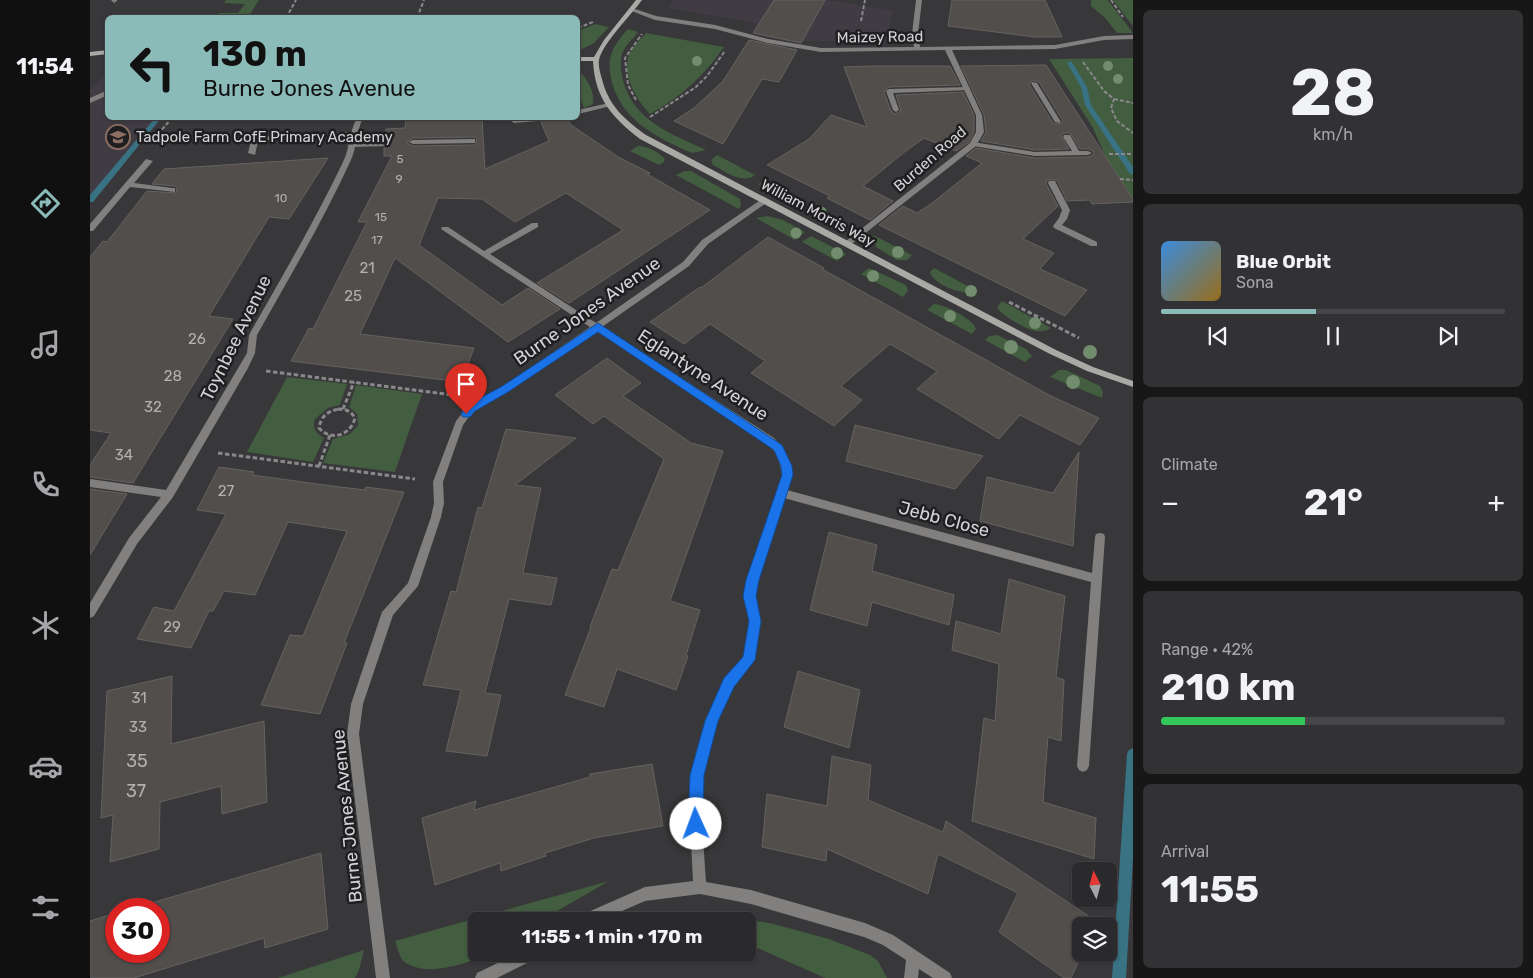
<!DOCTYPE html>
<html lang="en">
<head>
<meta charset="utf-8">
<style>
	body { margin:0; font-family:Rubik,sans-serif; background:#323133; color:#f1f3f6; height:100vh; display:flex; flex-direction:column; font-size:19px; white-space:nowrap }
	* { box-sizing:border-box; margin:0 }
	p { font-size:16px; color:#a5a6a9 }
	.icon { flex:none; width:28px; height:28px; fill:none; stroke:currentColor; stroke-width:2; stroke-linecap:round; stroke-linejoin:round }
	.map { position:relative; flex:1; overflow:hidden }
	.panel { display:flex; flex-direction:column; gap:10px; padding:10px; background:#171718; width:400px }
	.panel>* { flex:none }
	.hud { position:absolute; left:15px; top:15px; width:475px; height:105px; border-radius:8px; box-shadow:0 1px 4px #0004,0 0 0 1px #464547; background:#8bbbb9; color:#111; overflow:hidden }
	.needle { width:32px; rotate:354deg }
	.controls { position:absolute; left:982px; top:862px; display:grid; gap:10px }
	.controls a { display:grid; place-items:center; width:45px; height:45px; border-radius:8px; background:#2a292b; box-shadow:0 1px 4px #0004,0 0 0 1px #464547; font-size:25px }
	.speed { position:absolute; left:15px; top:898px; display:flex; gap:10px; font-size:25px; font-weight:700; text-align:center }
	.speed>* { display:grid; place-content:center; width:65px; height:65px; border-radius:50%; background:#2a292b; box-shadow:0 1px 4px #0004,0 0 0 1px #464547; line-height:1 }
	.speed .limit { border:8px solid #d22; background:#fff; color:#111 }
	.pin { position:absolute; display:grid; place-items:center; width:42px; height:42px; color:#fff; margin:-51px -21px; border-radius:50% 50% 50% 0; rotate:-45deg; box-shadow:0 0 5px #0007 }
	.pin .icon { rotate:45deg }
	.me { position:absolute; width:55px; margin:-28px; rotate:358deg; stroke-linejoin:round; filter:drop-shadow(0 0 4px #0008) }
	.turn { display:flex; align-items:center; gap:18px; height:105px; padding:0 15px; font-size:22px }
	.turn .icon { width:65px; height:65px; stroke-width:2.5 }
	.turn b { display:block; font-size:35px; line-height:42px }
	.big { font-size:38px; font-weight:700; line-height:1.1 }
	.panel .card { flex:1; display:flex; flex-direction:column; justify-content:center; gap:8px; min-width:0; padding:0 18px; border-radius:8px; background:#323133 }
	.panel .dial { align-items:center; gap:0 }
	.dial b { font-size:65px; line-height:1 }
	.song { display:flex; align-items:center; gap:15px }
	.cover { width:60px; height:60px; border-radius:8px; background:linear-gradient(135deg,hsl(210 70% 55%),hsl(40 70% 35%)) }
	.played { height:5px; border-radius:2px; background:linear-gradient(90deg,#8bbbb9 45%,#464547 45%) }
	.keys { display:flex; justify-content:space-around; direction:ltr }
	.heat { display:flex; justify-content:space-between; align-items:center; font-size:28px; direction:ltr }
	.charge { height:8px; border-radius:4px; background:linear-gradient(90deg,#34c759 42%,#464547 0) }
	.trip { position:absolute; left:378px; top:912px; width:288px; height:50px; border-radius:8px; background:#2a292b; box-shadow:0 1px 4px #0004,0 0 0 1px #464547; font-weight:700; line-height:50px; text-align:center }
	main { display:flex; flex:1; min-height:0 }
	.tab-bar { display:flex; flex-direction:column; width:90px; justify-content:space-around; align-items:center; background:#111011; color:#a5a6a9 }
	.tab-bar .icon { width:35px; height:35px }
	.tab-bar .on { color:#8bbbb9 }
	.tab-bar b { font-size:22px; color:#f1f3f6 }
	.map>svg:first-child { display:block }
</style>
</head>
<body>
<main>
<nav class="tab-bar">
<b>11:54</b>
<svg class="icon on" aria-label="directions" viewBox="0 0 24 24"><path d="M12 3l9 9-9 9-9-9zM9 14v-3h6M13 9l2 2-2 2"/></svg>
<svg class="icon" aria-label="music" viewBox="0 0 24 24"><path d="M9 18V5l10-2v13"/><circle cx="6" cy="18" r="3"/><circle cx="16" cy="16" r="3"/></svg>
<svg class="icon" aria-label="phone" viewBox="0 0 24 24"><path d="M5 4h4l2 5-3 2q2 4 5 5l2-3 5 2v4C11 20 4 13 5 4z"/></svg>
<svg class="icon" aria-label="climate" viewBox="0 0 24 24"><path d="M12 3v18M4 7l16 10M4 17L20 7"/></svg>
<svg class="icon" aria-label="car" viewBox="0 0 24 24"><path d="M5 17H2v-5l4-1 3-4h7l3 4 3 1v5h-3M9 17h6M6 11h13"/><circle cx="7" cy="17" r="2"/><circle cx="17" cy="17" r="2"/></svg>
<svg class="icon" aria-label="filters" viewBox="0 0 24 24"><path d="M4 7h16M4 17h16"/><circle cx="9" cy="7" r="2"/><circle cx="15" cy="17" r="2"/></svg>
</nav>
<div class="map">
<svg width="1043" height="978" viewBox="0 0 1043 978">
	<rect width="100%" height="100%" fill="#383739"/>
	<path fill="#413c44" d="M583,0H736L803,10L796,42L710,41L688,29L652,20L578,8Z
		M17,74L18,118H74L0,196V89Z"/>
	<path fill="#425d3f" d="M136,0H169L158,17H126L129,13H148L155,4L134,3Z
		M1001,0H1018L1043,33H1027L1015,18L1001,6Z
		M1023,0H1043V26L1026,4Z
		M505,24L519,27L504,43L488,51V31Z
		M538,29L548,32C543,39 535,45 532,54C530,62 531,72 533,80C543,121 582,134 616,150L602,153C567,138 529,119 521,78C516,57 524,44 538,29Z
		M556,33L634,47C614,76 591,97 560,114C547,101 531,74 539,55C542,47 550,40 556,33Z
		M1043,58V199L1017,160L1003,128L959,59Z
		M488,71C497,77 505,92 503,104L494,108C488,95 487,85 488,71Z
		M548,146C557,146 569,152 575,159L574,162L569,165L540,151Z
		M627,155L665,175C652,185 635,171 623,165L621,160Z
		M595,171H601L650,199L651,205L649,209L586,175Z
		M674,180L707,197C694,205 683,195 671,189L669,184Z
		M677,216L693,220L715,232L705,240L666,218Z
		M783,235L822,255L817,260H807L786,247Z
		M721,236L756,254L747,261L712,242Z
		M779,268L816,285L818,291L813,297L771,274Z
		M844,268L887,291C875,297 844,285 840,272Z
		M912,301L961,328C957,331 951,332 945,331C936,329 910,315 907,307Z
		M844,304C854,304 885,320 886,329L882,334L837,310Z
		M907,335L936,349L942,356L935,362L895,340L899,336Z
		M969,370H976L1010,386L1013,392L1012,398L960,377Z
		M197,377L257,384L250,405L238,408L225,419C222,428 226,433 234,438L223,462L157,452Z
		M266,385L332,394L305,472L233,463L243,439L260,434L268,425L267,414L259,407Z
		M519,881L450,921H386V954H397C372,966 333,978 312,960C309,954 307,947 305,941Z
		M602,914L634,915L684,924L739,939L780,955L788,961L797,978H735L656,943V921H607L601,919Z
		M274,950L269,970L265,978H188Z"/>
	<g fill="none" stroke-linecap="round" stroke-linejoin="round">
		<path fill="#387283" fill-rule="evenodd" d="M978,62H982L997,87L1001,105L1043,167V174H1040L995,105L991,87L977,63Z
			M65,118H71L3,202H0V195Z
			M1043,748V858L1036,978H1022L1037,754L1039,750Z"/>
	</g>
	<path fill="#514e4c" stroke="#656260" fill-rule="evenodd" d="M684,0H735L711,43L663,33Z
		M862,0H955L972,37H945L858,26Z
		M659,40L707,50L689,82L672,79L633,144L584,121L604,108L633,81Z
		M956,65L1043,199V202L1002,204L1000,200L977,201L967,180H957L956,184L968,206L933,239L964,253L950,269L997,290L975,316L789,225L813,206L827,213L841,204L892,163L876,156L886,148L945,158L998,157L1003,155L1004,152L999,149H990L980,133H974L971,136L979,149L945,150L891,141L896,132L894,115L871,66ZM942,80L949,82L973,121L971,124L963,123L939,84Z
		M780,66H860L870,85L799,87L794,92L801,111L805,114L811,111L806,95L873,92L884,115V132L879,142L866,151L834,138L812,154L773,186L803,201L780,220L737,198L740,196L677,165L719,139L741,115L777,127L754,67Z
		M316,118H392L395,169L459,141L451,122L453,118H477L481,125L530,158L560,173L557,174L620,210L479,303L447,283L533,230L476,193L425,222L392,199L348,198L329,245L412,305L438,288L470,309L418,342L305,258L270,334L384,348L371,382L201,361L219,328L223,329L277,222H268L302,156H294V148H298L301,145L295,140L296,129L315,128ZM385,137L387,139L385,145L323,146L317,143L323,138Z
		M238,158L199,219L179,217L119,316L143,319L43,483L0,477V465L21,433L0,430V257L13,241L17,242L57,191L86,193L87,188L85,186L62,184L74,169Z
		M678,237L734,268L732,269L959,395L1009,418L990,445L930,415L909,439L827,389L847,371L800,344L751,386L772,400L744,426L661,373L675,361L620,324L594,344L560,322L610,287L611,288Z
		M517,358L551,383L533,396L601,443L633,451L580,601L610,610L596,655L598,656L586,690L527,669L514,707L475,695L501,627H500L522,569L528,570L574,459L514,416L503,424L465,395Z
		M765,425L893,456L865,489L756,461Z
		M416,429L486,438L425,485L451,488L433,573L467,578L461,605L419,599L395,693L411,695L397,756L356,751L371,690L333,685L361,591L366,592L388,507L392,508Z
		M989,452L983,546L890,521L897,477L963,493Z
		M129,467L164,472L162,475L242,486L275,490L276,487L314,492L254,643H257L230,714L171,705L200,635L213,636L257,531L198,522L165,595L134,591L123,611H119L101,648L47,639L64,607L84,611L136,514L107,510Z
		M0,489L37,494L0,555Z
		M739,532L787,545L782,571L864,595L859,625L782,602L777,626L720,610Z
		M919,579L975,596L966,677L974,680L971,741L958,737L953,802L1006,818L1004,859L882,821L894,718L905,721L909,664L862,650L866,621L911,634Z
		M708,671L770,690L759,748L694,727Z
		M82,676L81,744L174,721L177,802L132,814L131,786L70,802L69,849L20,862L23,815L11,818L17,691Z
		M742,756L781,765L778,800L853,832L856,821L1006,921L1004,926H991L992,954L981,978H974L909,932L928,893L848,854L838,894L737,849L736,861L672,847L677,794L737,806Z
		M562,764L573,826L504,838L455,853L456,856L411,871L410,863L345,885L332,818L386,801L384,810L500,777V774Z
		M231,853L238,929L175,948L174,938L44,978H0V921L26,913V951H69V909H41Z"/>
	<g fill="none" stroke-linecap="round" stroke-linejoin="round">
		<path stroke="#89888a" stroke-width="2" stroke-dasharray="4 2" stroke-linecap="butt" d="M1021,0L1033,17
			M196,18L206,0
			M327,18L334,0
			M771,21L775,0
			M488,28L503,22
			M993,62L1014,91L1024,99L1021,108L1027,121L1043,133
			M1024,99L1043,103
			M546,100L538,85L535,58L552,34
			M560,117L606,87L617,76L635,51
			M60,143L82,118
			M1019,154H1043
			M1030,179L1043,180"/>
		<path stroke="#89888a" stroke-width="3" stroke-dasharray="4.5 2.5" stroke-linecap="butt" d="M919,302L989,338
			M176,371L363,395
			M248,409C256,409 261,411 265,418C261,435 241,442 229,428C231,416 237,412 248,409Z
			M253,409L264,382
			M128,453L325,479
			M229,466L240,435"/>
		<path fill="#81807f" fill-rule="evenodd" d="M21,0H27V1L24,3Z
			M942,82L947,83L971,122L970,123L965,122L941,83Z
			M878,87L880,88V90L803,93L809,110L806,112L803,110L796,91L799,89Z
			M18,90V95L0,103V98Z
			M519,103L521,104V106L488,114V110Z
			M442,118H451L452,119L449,121L424,123L421,121L424,119Z
			M263,132H266V136L243,137L239,135L243,133Z
			M219,134H222V138L168,141L165,155L158,153L162,137Z
			M974,135H980L989,151H998L1002,153L998,155L945,156L883,146L879,144L883,142L945,152L982,151L973,137Z
			M382,139H385V143L323,144L319,142L323,140Z
			M295,142L299,144L298,146L261,147L257,145L261,143Z
			M959,181H965L980,210L977,219L972,225L1007,242V246H1001L964,228L963,226L969,218L972,210L958,183Z"/>
		<path fill="#81807f" fill-rule="evenodd" d="M826,0H832L828,34L830,47L965,45L1014,36L1043,35V39L1014,40L965,49L862,50L892,115L894,132L886,146L759,246L755,243L756,241L880,143L886,132V115L855,50L731,52L678,43L625,29L565,20L539,10L542,8L566,16L625,25L678,39L731,48L824,47L822,34Z
			M267,118H273C266,132 267,148 260,162C233,221 199,278 167,335L165,353L158,368L83,497L47,544L4,616L0,618V603L39,538L71,497L0,487V479L76,490L157,353L159,335C191,278 225,221 253,162C260,148 259,132 267,118Z
			M56,159L63,161L44,183L82,188H85V192L40,187L3,231H0V224Z
			M672,199H675L679,201L618,244L599,266L512,327L684,438C693,447 703,461 702,475C701,480 698,485 697,490L1002,573L1005,537L1006,534L1010,533L1014,534L1015,537L999,766L997,770L993,772L989,770L987,766L1001,582L694,498L667,580L664,596L671,621L664,660L643,687L634,704L618,752L613,775L612,824L616,882L661,890L775,923L803,935L860,973L862,978H843L829,969L828,978H814L816,960L793,945L774,937L661,904L610,894L555,901L509,921H487L489,916L555,887L603,881L600,824L601,775L606,752L625,699L635,679L653,658L659,621L654,596L657,580L692,475L688,456L678,444L506,331L417,392L384,410L373,425L353,482L354,503L351,517L328,586L303,615L273,704L269,734L300,978H286L257,734L261,704L292,612L318,583L341,517L344,503L343,482L366,421L378,406L411,388L500,327L351,229L352,227H358L394,251L442,223H448V227L400,254L506,323L593,262L612,240Z
			M426,954H447L445,959L407,978H385L387,973Z"/>
		<path fill="#aaa9a6" fill-rule="evenodd" d="M546,0H552C542,14 512,44 509,60C508,65 510,73 512,79C518,105 535,120 556,135L966,350L1003,367L1043,381V387L997,371L960,354L550,139C522,117 505,99 503,61H488V57H504L514,40Z
			M18,50V54L0,56V52Z"/>
	</g>
	<g fill="#718d6e">
		<circle cx="607" cy="61" r="5"/>
		<circle cx="1018" cy="66" r="5"/>
		<circle cx="1028" cy="79" r="5"/>
		<circle cx="731" cy="212" r="5.5"/>
		<circle cx="706" cy="233" r="5.5"/>
		<circle cx="808" cy="252" r="6"/>
		<circle cx="747" cy="253" r="6"/>
		<circle cx="783" cy="276" r="6"/>
		<circle cx="881" cy="291" r="6"/>
		<circle cx="860" cy="316" r="6"/>
		<circle cx="945" cy="323" r="6"/>
		<circle cx="921" cy="347" r="7"/>
		<circle cx="1000" cy="352" r="7"/>
		<circle cx="983" cy="382" r="7"/>
	</g>
	<path fill="#1a73e8" stroke="#114b97" d="M508,323L692,445L702,466L703,475L669,580L666,596L671,621L665,660L644,687L628,721L614,775L613,824L611,829L606,831L600,829L598,824L600,775L615,721L634,678L653,657L659,621L653,596L656,580L692,475L691,466L684,450L508,332L418,392L385,411L380,417H373L371,414L377,405L411,387Z"/>
	<defs>
		<symbol id="school-ring" viewBox="-11 -11 22 22"><circle r="9.5" fill="#1f1e20" stroke="#8d6e63" stroke-width="1.5"/><path d="M0-5L7-2L0 1L-7-2ZM-4 1L0 2.5L4 1V4Q0 6-4 4Z" fill="#8d6e63"/></symbol>
	</defs>
	<g fill-rule="evenodd">
		<use href="#school-ring" x="14" y="123" width="28" height="28"/>
	</g>
	<g text-anchor="middle" dominant-baseline="central" stroke-width="5" stroke-linejoin="round" paint-order="stroke">
		<g font-size="12" fill="#b2b1b2">
			<text x="310" y="159">5</text>
			<text x="309" y="179">9</text>
			<text x="191" y="198">10</text>
			<text x="291" y="217">15</text>
			<text x="287" y="240">17</text>
		</g>
		<g font-size="15" fill="#d3d2d4" stroke="#1f1e20">
			<text transform="translate(790 37) rotate(-1)">Maizey Road</text>
			<text transform="translate(840 159) rotate(-41)">Burden Road</text>
			<text transform="translate(728 213) rotate(28)">William Morris Way</text>
		</g>
		<g font-size="15" fill="#d3d2d4" stroke="#1f1e20" text-anchor="start">
			<text x="46" y="137">Tadpole Farm CofE Primary Academy</text>
		</g>
		<g font-size="15" fill="#b2b1b2">
			<text x="277" y="268">21</text>
			<text x="263" y="296">25</text>
			<text x="107" y="339">26</text>
			<text x="83" y="376">28</text>
			<text x="63" y="407">32</text>
			<text x="34" y="455">34</text>
			<text x="136" y="491">27</text>
			<text x="82" y="627">29</text>
			<text x="49" y="698">31</text>
			<text x="48" y="727">33</text>
		</g>
		<g font-size="18" fill="#d3d2d4" stroke="#1f1e20">
			<text transform="translate(497 311) rotate(-35)">Burne Jones Avenue</text>
			<text transform="translate(146 338) rotate(-64)">Toynbee Avenue</text>
			<text transform="translate(613 375) rotate(33)">Eglantyne Avenue</text>
			<text transform="translate(854 519) rotate(15)">Jebb Close</text>
			<text transform="translate(257 816) rotate(-96)">Burne Jones Avenue</text>
		</g>
		<g font-size="18" fill="#b2b1b2">
			<text x="47" y="761">35</text>
			<text x="46" y="791">37</text>
		</g>
	</g>
</svg>
<div class="controls">
<a><svg class="needle" viewBox="-14 -14 28 28"><path d="M0-13l5 13h-10z" fill="#e53935"/><path d="M0 13l5-13h-10z" fill="#a5a6a9"/></svg></a>
<a><svg class="icon" aria-label="layers" viewBox="0 0 24 24"><path d="M12 4l9 5-9 5-9-5zM3 14l9 5 9-5"/></svg></a>
</div>
<div class="speed"><div class="limit">30</div></div>
<div class="pin" style="left:376px;top:414px;background:#d93025"><svg class="icon" aria-label="arrive" viewBox="0 0 24 24"><path d="M6 21V4h12l-3 4 3 4H6"/></svg></div>
<svg class="me" style="left:606px;top:824px" viewBox="-20 -20 40 40"><circle r="19" fill="#fff"/><path d="M0-13L10 11 0 6-10 11z" fill="#1a73e8"/></svg>
<div class="trip">11:55 · 1 min · 170 m</div>
<div class="hud">
<div class="turn"><svg class="icon" aria-label="left" viewBox="0 0 24 24"><path d="M17 20v-9H6M10 6l-5 5 5 5"/></svg><div><b>130 m</b>Burne Jones Avenue</div></div>
</div>
</div>
<section class="panel">
<div class="card dial"><b>28</b><p>km/h</p></div>
<div class="card">
<div class="song"><i class="cover"></i><div><b>Blue Orbit</b><p>Sona</p></div></div>
<div class="played"></div>
<div class="keys"><svg class="icon" aria-label="previous" viewBox="0 0 24 24"><path d="M18 5L8 12l10 7zM5 5v14"/></svg><svg class="icon" aria-label="pause" viewBox="0 0 24 24"><path d="M8 5v14M16 5v14"/></svg><svg class="icon" aria-label="next" viewBox="0 0 24 24"><path d="M6 5l10 7-10 7zM19 5v14"/></svg></div>
</div>
<div class="card"><p>Climate</p>
<div class="heat"><a>−</a><b class="big">21°</b><a>+</a></div>
</div>
<div class="card"><p>Range · 42%</p><b class="big">210 km</b><div class="charge"></div></div>
<div class="card"><p>Arrival</p><b class="big">11:55</b></div>
</section>
</main>
</body>
</html>
